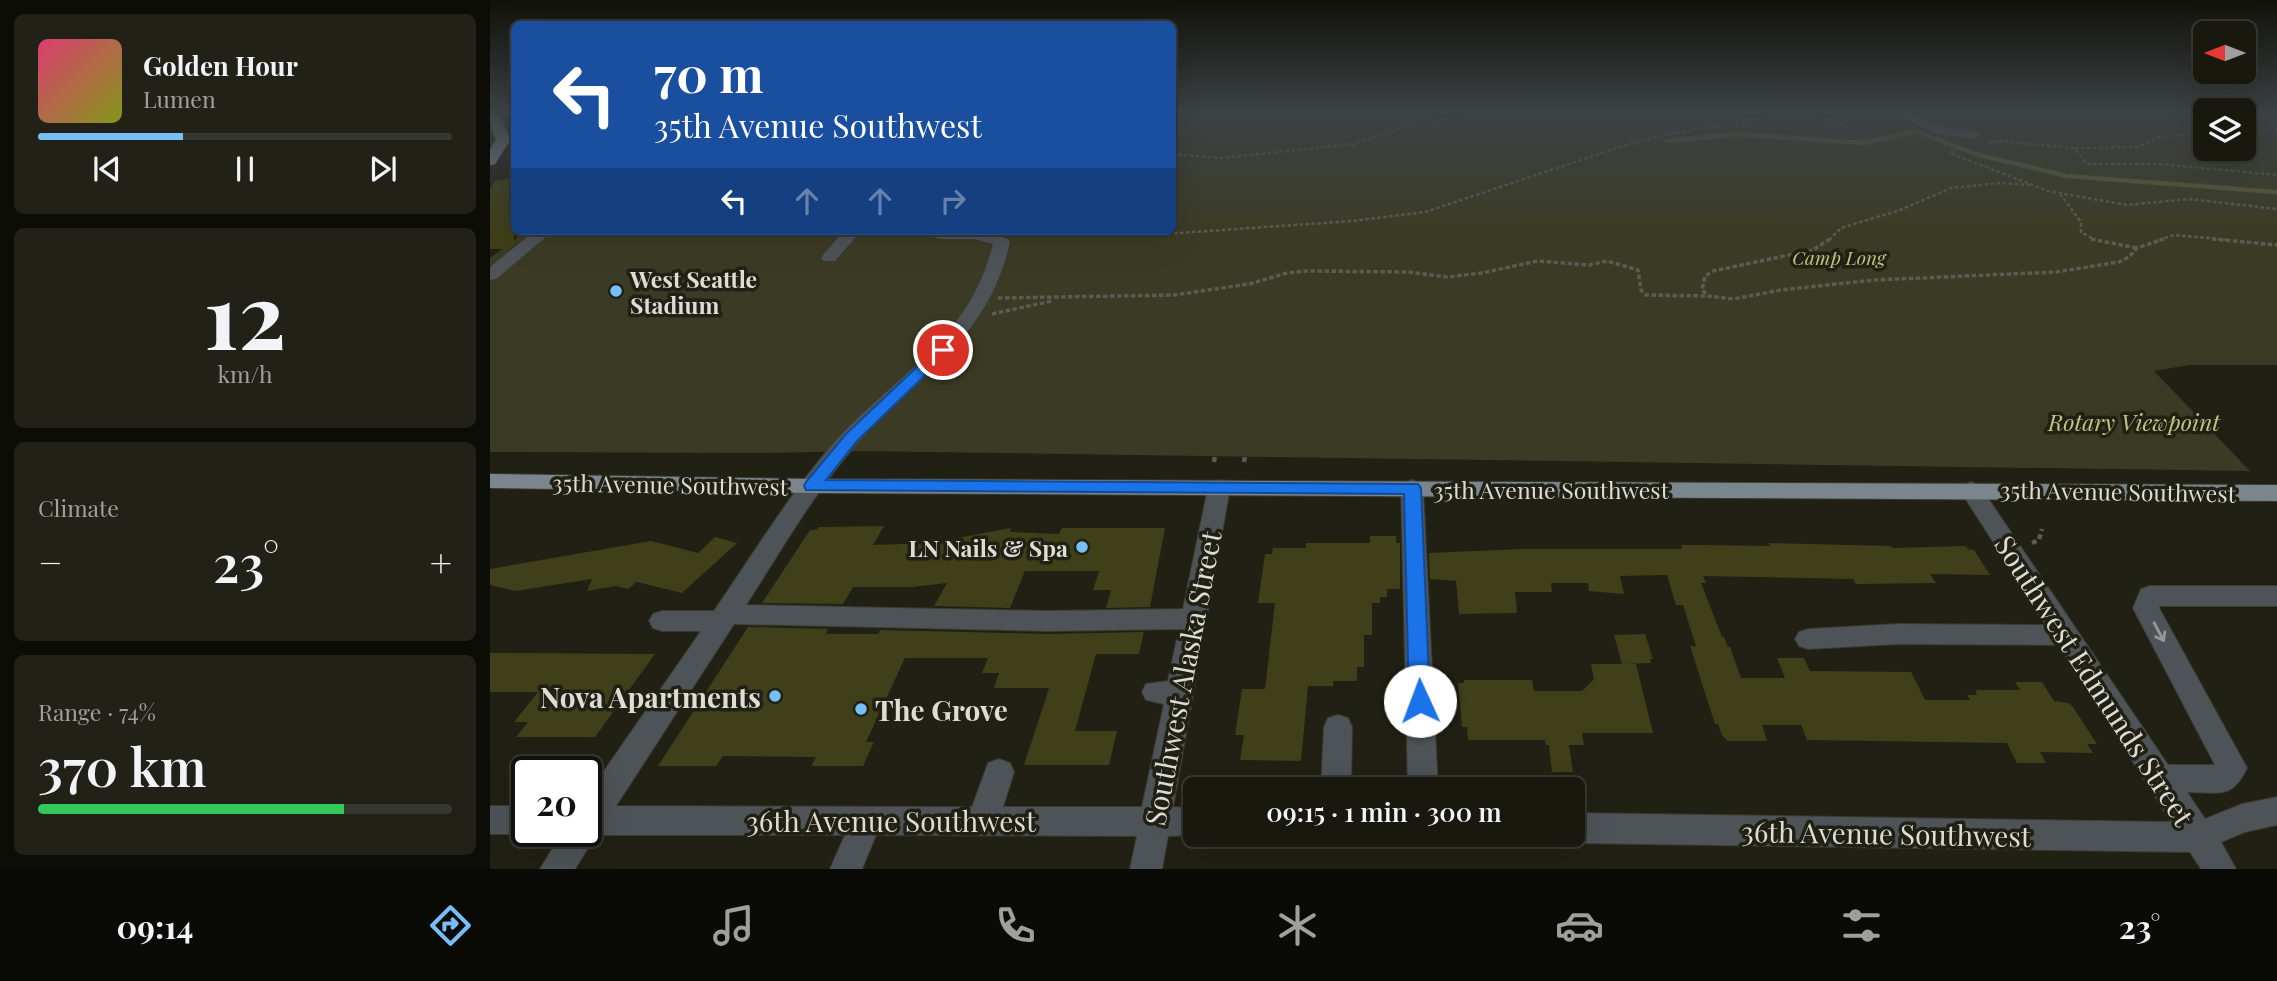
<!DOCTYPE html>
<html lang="en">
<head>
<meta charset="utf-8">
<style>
	body { margin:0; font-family:"Playfair Display",serif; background:#212118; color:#f1f3f6; height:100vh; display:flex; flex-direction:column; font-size:26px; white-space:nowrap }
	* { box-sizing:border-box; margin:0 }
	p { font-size:23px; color:#9fa09e }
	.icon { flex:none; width:38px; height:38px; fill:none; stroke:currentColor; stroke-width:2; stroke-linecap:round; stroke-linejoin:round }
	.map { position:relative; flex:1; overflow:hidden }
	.drawer { display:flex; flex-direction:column; gap:14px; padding:14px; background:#0d0d08; width:490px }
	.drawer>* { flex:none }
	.guide { position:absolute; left:21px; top:21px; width:665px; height:214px; border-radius:10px; box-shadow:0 7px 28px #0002,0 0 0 2px #36372f; background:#1a4fa0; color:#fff; overflow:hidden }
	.needle { width:46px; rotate:270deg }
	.fabs { position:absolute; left:1703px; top:21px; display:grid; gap:14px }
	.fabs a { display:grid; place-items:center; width:63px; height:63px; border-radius:10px; background:#18180f; box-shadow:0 7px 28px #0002,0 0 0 2px #36372f; font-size:35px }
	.speed { position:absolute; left:21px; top:756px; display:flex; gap:14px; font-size:35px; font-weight:700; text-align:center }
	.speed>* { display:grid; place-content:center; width:91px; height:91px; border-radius:50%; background:#18180f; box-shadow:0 7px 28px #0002,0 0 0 2px #36372f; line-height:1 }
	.speed .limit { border:4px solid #111; border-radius:10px; background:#fff; color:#111 }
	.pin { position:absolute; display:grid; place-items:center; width:60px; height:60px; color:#fff; margin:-30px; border:4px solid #fff; border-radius:50%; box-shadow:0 2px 7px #0007 }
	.me { position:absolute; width:77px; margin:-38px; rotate:358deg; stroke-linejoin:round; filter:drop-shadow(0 0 5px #0008) }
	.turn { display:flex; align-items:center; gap:24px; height:147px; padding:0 28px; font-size:32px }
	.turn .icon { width:91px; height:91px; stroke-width:2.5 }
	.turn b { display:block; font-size:49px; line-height:60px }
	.lanes { display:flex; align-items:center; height:66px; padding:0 28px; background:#0003; justify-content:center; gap:35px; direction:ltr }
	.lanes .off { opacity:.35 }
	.big { font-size:52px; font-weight:600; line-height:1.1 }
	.drawer .tile { flex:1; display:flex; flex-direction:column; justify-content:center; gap:10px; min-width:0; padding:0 24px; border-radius:10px; background:#212118 }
	.drawer .dial { align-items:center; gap:0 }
	.dial b { font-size:91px; line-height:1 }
	.song { display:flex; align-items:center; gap:21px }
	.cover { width:84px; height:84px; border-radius:10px; background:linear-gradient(135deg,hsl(340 70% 55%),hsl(70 70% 35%)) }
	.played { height:7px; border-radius:4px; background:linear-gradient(90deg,#77bff7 35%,#36372f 35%) }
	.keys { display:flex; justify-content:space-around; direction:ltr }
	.heat { display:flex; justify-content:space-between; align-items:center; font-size:38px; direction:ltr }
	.charge { height:10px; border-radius:5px; background:linear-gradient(90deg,#34c759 74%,#36372f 0) }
	.trip { position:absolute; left:693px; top:777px; width:402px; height:70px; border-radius:10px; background:#18180f; box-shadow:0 7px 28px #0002,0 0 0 2px #36372f; font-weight:600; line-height:70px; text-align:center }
	.dock { display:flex; height:112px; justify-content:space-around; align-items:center; background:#0a0a06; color:#9fa09e }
	.dock .icon { width:49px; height:49px }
	.dock .active { color:#77bff7 }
	.dock b { font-size:32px; color:#f1f3f6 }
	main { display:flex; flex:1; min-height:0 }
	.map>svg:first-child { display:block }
</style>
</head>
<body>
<main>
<section class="drawer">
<div class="tile">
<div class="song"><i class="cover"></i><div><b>Golden Hour</b><p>Lumen</p></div></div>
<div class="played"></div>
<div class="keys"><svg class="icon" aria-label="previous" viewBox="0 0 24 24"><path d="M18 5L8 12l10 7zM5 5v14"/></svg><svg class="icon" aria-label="pause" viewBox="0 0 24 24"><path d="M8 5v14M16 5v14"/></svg><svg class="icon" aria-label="next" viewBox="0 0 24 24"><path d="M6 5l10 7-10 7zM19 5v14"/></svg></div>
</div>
<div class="tile dial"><b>12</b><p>km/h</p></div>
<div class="tile"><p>Climate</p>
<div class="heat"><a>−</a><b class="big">23°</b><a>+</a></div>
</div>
<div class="tile"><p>Range · 74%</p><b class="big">370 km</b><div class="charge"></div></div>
</section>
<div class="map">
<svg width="1787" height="869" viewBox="0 0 1787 869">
	<rect width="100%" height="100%" fill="#202014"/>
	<path fill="#3b3b25" d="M683,111H1715V149H1754V111H1787V365H1699L1664,371L1760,471L370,451L273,453L0,452V258L36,231H682Z"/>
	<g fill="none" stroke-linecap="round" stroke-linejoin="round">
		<path stroke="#5b5b35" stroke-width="4.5" d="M1177,141L1246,134L1374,143L1426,131L1485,154L1577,176L1787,192"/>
	</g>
	<path fill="#3f3f19" d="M24,178V244L18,249H0V189L5,181Z
		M394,526L383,545L441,543L521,528L520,532L569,534L572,528H675L660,607L616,608L621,590H603L609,571H535L520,608L444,606L457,583L422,587H363L353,604L272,603L320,530H326L329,527Z
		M880,536H906V543H910V589H897V597H890V603H882V635H874V667H867V681H843V686H818L811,761L750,760L754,735H745L752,689H775L785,603H768L775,554H782L783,548H816V543H880Z
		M225,537L247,543L192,593L147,582L138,589L126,586L97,591L102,579L25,591L0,585V569L161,541L208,553Z
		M1279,543L1401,546L1402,548L1476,546L1478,549L1484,550L1500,575L1440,574L1446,583L1366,584L1363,579L1213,576L1216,583H1211L1232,637H1234L1238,647H1240L1251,678H1295L1287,658H1314L1320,671L1421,672L1435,700H1480L1477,695H1487L1485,690H1530L1525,682H1552L1564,701L1579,703L1583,707L1607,744H1597L1603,753L1550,752L1556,763H1527L1517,743L1317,740L1311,725H1272L1277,741H1238L1232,735L1228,724H1225L1200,646H1206L1193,605H1186L1177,575L1130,576L1134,594L1099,591L1098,583H1061L1062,592H1025L1027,613L969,614L966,581L940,579L939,553L1030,549H1192L1191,545H1211L1280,546Z
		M258,627L338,629L336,634H388L390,630L558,634L654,632L649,654H606L585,731H627L619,765H534L559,688H504L509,673H492L498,658H415L376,742H384L373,766H321L326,757L233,756L226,766H168Z
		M1155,634L1163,659H1160L1161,663L1134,664H1146L1163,733H1092L1094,745H1079L1083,772H1062L1059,745H1056L1055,740H978L977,727H972L968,683H974V680H1042L1044,691H1092L1104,679L1101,664H1132L1124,635Z
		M0,653L165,654L105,737H26L38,722H24L48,692H0Z"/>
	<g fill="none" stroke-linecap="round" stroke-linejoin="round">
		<defs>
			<path id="minor" d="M1400,111H1417L1453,127L1484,131L1491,135L1484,139L1445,133Z
				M45,231H63L6,279L0,280V267Z
				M354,231H371L345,261H333L331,258L333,255Z
				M444,231H493L518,239L520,242C497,345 420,380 358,454C319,501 289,554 256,605L558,611L693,609L718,488L721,483L729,480L737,483L740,488L683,807L705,808V835H710L678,836L672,869H640L647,836L386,835L372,869H340L355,835H106L85,869H50L73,831H96V797L211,631H172L163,628L159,621L163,614L172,611H224C262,556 298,496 342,445C403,376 479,342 503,244L485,239H450L444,237L442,234ZM244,624L558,631L689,629L678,681L656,684L652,692L656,700L674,704L652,807H513L524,772L520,763L509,759L498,763L482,807L126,806Z
				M922,480L930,483L933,488L948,789H918L911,488L914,483Z
				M1481,482L1489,485L1678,765H1725L1643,608L1651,589L1660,586H1787V606H1670L1669,608L1757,768C1742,800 1728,792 1697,792L1715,819L1752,804L1787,797V825L1755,832L1731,842L1746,869H1711L1700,852L1083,843L1072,838L1070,835H1083V813L1681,822L1569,645L1408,644L1318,649L1309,646L1305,639L1309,632L1318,629L1408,624L1556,625L1470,490L1473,485Z
				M848,715L858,718L862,727L861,789H831L834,727L838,718Z
				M0,806H37V831H45L37,834H0Z"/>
			<path id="major" d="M0,111L11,117L20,140L5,164L0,165V150L6,140L0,121Z
				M0,474L322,479L1787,485V501L322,493L0,488Z"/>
		</defs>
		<use href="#minor" stroke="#3a3a2f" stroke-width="2"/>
		<use href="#major" stroke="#3a3a2f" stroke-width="2"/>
		<path stroke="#5b5c51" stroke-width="2.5" stroke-dasharray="3.5 2.5" stroke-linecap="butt" d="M1311,111L1357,127
			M682,119L716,111
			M1754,131L1787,130
			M1509,141L1584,148L1597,164H1669L1787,175
			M1498,143L1511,141
			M1469,148L1460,153L1558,191L1637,205L1699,199L1787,209
			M1585,148L1648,147L1669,137L1715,133
			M682,154L731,158L864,144L915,127L996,111
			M1570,194L1591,222V232L1605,240
			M564,231L659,235L862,221L935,212L1136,145L1174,135L1310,111
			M526,232L540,231
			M1339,240L1351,228L1410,210L1461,188L1510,183L1539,185
			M1669,240L1684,235L1740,240"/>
		<path stroke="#5b5c51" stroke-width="3.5" stroke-dasharray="4.5 2.5" stroke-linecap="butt" d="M1340,239L1323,250L1223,271L1215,276L1212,290L1218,296L1243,299L1291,290L1385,280L1566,272L1629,262L1639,257L1647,248L1674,239
			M1601,239L1647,248
			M1722,239L1787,245
			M508,298L684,295L759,284L797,273L817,271L918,272L957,277L992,273L1047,261L1099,265L1117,261L1148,270L1151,290L1156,295L1218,296
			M502,314L562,301"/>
		<path stroke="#5b5c51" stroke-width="4.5" stroke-dasharray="5 3.5" stroke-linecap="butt" d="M724,462L725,456
			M754,462L755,456
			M1542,543L1549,540L1552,529"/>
		<use href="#minor" fill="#4d5357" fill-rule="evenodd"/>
		<use href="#major" fill="#7b858e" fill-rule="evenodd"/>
	</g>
	<defs><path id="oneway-shaft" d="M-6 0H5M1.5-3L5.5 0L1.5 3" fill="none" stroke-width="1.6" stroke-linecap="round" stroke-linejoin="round" transform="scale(1.75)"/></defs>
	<use stroke="#949896" href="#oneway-shaft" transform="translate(1669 632) rotate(62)"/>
	<linearGradient id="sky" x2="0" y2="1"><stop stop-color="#12120b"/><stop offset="0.48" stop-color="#3c4245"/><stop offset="1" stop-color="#3c4245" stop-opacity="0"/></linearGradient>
	<rect width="1787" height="233" fill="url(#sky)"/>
	<path fill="#1a73e8" stroke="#114b97" stroke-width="2" d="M453,346L460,350L458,353L367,441L336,480L928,484L931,488L940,701L937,708L930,710L922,708L919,701L914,494L316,490L314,486L316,482L356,434L448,347Z"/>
	<g fill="#77bff7" stroke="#202014" stroke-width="2.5">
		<circle cx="126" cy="291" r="7"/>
		<circle cx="592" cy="547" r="7"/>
		<circle cx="285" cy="696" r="7"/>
		<circle cx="371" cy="709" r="7"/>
	</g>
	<g text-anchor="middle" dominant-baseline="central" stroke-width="7" stroke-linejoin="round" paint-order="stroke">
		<g font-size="19" font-style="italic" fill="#c4c482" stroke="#202014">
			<text x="1349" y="257">Camp Long</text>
		</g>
		<g font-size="23" font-weight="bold" fill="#dcddd4" stroke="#202014" text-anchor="start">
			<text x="140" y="278">West Seattle<tspan x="140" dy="26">Stadium</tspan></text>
			<text x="578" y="547" text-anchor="end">LN Nails &amp; Spa</text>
		</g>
		<g font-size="23" font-style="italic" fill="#c4c482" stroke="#202014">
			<text x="1644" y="421">Rotary Viewpoint</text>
		</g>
		<g font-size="23" fill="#dcddd4" stroke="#202014">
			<text transform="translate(180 484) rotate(1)">35th Avenue Southwest</text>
			<text x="1061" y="489">35th Avenue Southwest</text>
			<text transform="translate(1628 491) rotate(1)">35th Avenue Southwest</text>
		</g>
		<g font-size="28" fill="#dcddd4" stroke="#202014">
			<text transform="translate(692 678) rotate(-79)">Southwest Alaska Street</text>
			<text transform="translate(1605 680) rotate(57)">Southwest Edmunds Street</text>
			<text x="401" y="820">36th Avenue Southwest</text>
			<text transform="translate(1396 833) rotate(1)">36th Avenue Southwest</text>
		</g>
		<g font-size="28" font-weight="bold" fill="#dcddd4" stroke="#202014" text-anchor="end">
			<text x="271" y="696">Nova Apartments</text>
			<text x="385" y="709" text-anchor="start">The Grove</text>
		</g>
	</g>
</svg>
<div class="fabs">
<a><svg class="needle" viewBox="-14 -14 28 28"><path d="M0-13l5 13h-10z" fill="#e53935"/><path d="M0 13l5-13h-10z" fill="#9fa09e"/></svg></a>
<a><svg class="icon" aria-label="layers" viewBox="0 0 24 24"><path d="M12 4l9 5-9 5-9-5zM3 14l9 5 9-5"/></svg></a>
</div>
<div class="speed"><div class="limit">20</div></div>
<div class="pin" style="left:453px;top:350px;background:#d93025"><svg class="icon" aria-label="arrive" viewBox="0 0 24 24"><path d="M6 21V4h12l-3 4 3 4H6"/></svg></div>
<svg class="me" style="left:930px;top:701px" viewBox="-20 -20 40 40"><circle r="19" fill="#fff"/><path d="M0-13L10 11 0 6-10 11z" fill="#1a73e8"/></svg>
<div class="trip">09:15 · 1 min · 300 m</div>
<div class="guide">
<div class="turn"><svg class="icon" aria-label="left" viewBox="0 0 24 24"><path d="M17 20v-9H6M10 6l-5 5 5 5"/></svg><div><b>70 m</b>35th Avenue Southwest</div></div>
<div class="lanes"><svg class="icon" aria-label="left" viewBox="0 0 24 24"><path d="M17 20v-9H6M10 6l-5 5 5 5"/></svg><svg class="icon off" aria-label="ahead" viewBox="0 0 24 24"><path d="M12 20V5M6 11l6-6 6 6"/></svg><svg class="icon off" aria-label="ahead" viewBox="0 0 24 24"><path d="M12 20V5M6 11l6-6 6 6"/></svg><svg class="icon off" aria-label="right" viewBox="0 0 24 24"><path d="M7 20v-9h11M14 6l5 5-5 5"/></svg></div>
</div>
</div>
</main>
<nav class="dock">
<b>09:14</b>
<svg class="icon active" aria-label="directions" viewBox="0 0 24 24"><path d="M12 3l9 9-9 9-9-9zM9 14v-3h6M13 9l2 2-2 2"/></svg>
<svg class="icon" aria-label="music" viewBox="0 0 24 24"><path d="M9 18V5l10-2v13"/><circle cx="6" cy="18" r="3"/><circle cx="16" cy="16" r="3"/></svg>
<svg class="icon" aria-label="phone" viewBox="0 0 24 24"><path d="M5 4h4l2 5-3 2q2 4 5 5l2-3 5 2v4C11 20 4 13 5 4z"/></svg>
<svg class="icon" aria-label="climate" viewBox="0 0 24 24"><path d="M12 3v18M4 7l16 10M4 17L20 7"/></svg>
<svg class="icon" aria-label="car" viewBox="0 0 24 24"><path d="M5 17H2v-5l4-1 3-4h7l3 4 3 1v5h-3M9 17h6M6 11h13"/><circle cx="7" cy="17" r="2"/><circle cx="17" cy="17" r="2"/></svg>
<svg class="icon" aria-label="filters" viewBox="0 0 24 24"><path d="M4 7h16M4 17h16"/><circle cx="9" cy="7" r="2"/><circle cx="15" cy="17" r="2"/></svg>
<b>23°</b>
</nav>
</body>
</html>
